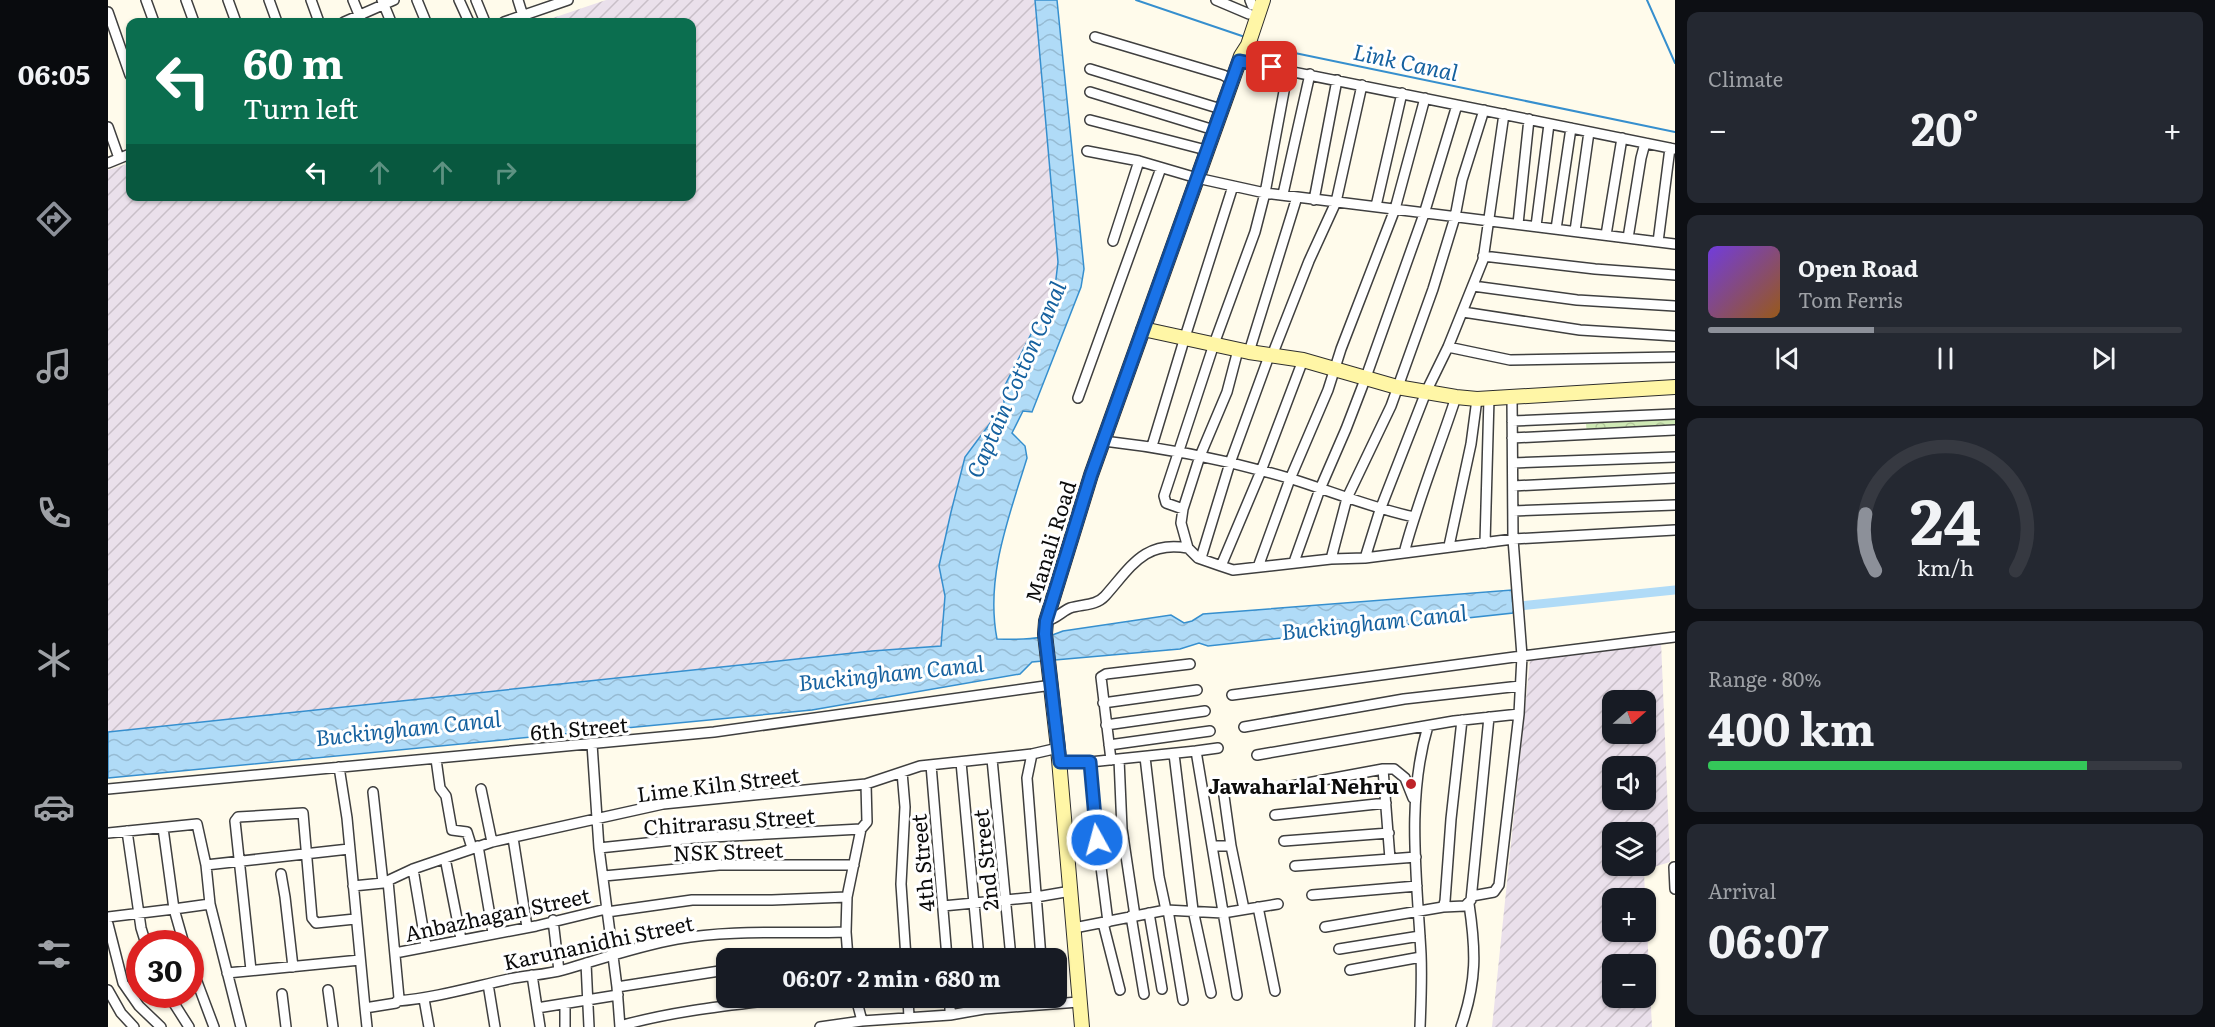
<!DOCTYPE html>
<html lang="en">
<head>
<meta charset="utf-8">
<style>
	body { margin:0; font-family:Literata,serif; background:#242831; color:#f1f3f6; height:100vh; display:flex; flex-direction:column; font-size:22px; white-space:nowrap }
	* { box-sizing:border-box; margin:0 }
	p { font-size:20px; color:#9ea1a6 }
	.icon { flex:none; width:33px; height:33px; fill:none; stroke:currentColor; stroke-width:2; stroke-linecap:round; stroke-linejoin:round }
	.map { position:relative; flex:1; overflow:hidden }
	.panel { display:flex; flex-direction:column; gap:12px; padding:12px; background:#0d0f14; width:540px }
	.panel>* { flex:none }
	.top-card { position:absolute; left:18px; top:18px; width:570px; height:183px; border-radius:12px; box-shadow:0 2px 4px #0004; background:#0b6e4f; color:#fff; overflow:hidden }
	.needle { width:39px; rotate:70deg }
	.fabs { position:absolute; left:1494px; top:690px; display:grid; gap:12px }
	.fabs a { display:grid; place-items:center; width:54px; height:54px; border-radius:12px; background:#171b24; box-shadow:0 2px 4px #0004; font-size:30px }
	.speed { position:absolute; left:18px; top:930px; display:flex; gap:12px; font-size:30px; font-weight:700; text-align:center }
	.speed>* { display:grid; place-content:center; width:78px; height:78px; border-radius:50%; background:#171b24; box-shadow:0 2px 4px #0004; line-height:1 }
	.speed .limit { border:9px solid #d22; background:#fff; color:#111 }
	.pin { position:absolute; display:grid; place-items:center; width:51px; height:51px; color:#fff; margin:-26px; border-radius:12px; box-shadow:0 3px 9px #0006 }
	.me { position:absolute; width:66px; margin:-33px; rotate:353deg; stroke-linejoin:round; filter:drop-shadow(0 0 4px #0008) }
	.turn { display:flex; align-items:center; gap:21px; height:126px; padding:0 18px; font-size:27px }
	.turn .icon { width:78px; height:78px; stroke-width:2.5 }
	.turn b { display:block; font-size:42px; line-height:51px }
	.lanes { display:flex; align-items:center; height:57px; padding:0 18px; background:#0003; justify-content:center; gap:30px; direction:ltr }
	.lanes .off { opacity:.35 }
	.big { font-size:45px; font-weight:700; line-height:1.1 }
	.panel .widget { flex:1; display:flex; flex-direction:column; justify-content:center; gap:9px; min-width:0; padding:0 21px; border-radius:12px; background:#242831 }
	.panel .dial { align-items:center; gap:0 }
	.dial svg { height:156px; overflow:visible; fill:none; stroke:#363941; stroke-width:7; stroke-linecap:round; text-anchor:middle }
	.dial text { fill:#f1f3f6; stroke:none }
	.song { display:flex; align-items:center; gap:18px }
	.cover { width:72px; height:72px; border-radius:9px; background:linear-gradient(135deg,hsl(260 70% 55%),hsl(30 70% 35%)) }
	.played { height:6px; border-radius:3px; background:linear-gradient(90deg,#8c9099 35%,#363941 35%) }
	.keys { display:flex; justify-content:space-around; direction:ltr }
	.heat { display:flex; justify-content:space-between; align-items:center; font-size:33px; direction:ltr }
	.charge { height:9px; border-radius:4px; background:linear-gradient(90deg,#34c759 80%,#363941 0) }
	.trip { position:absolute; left:608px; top:948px; width:351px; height:60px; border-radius:12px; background:#171b24; box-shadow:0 2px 4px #0004; font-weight:700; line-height:60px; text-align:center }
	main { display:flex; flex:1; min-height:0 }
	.dock { display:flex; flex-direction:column; width:108px; justify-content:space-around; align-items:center; background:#090b0e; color:#9ea1a6 }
	.dock .icon { width:42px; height:42px }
	.dock .on { color:#8c9099 }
	.dock b { font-size:27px; color:#f1f3f6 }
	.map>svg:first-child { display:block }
</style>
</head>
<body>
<main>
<nav class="dock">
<b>06:05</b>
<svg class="icon on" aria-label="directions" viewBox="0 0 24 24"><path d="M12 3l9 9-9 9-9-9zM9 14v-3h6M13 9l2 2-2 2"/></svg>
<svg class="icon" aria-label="music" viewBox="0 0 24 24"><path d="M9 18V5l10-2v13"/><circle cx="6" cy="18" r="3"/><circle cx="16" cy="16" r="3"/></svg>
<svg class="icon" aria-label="phone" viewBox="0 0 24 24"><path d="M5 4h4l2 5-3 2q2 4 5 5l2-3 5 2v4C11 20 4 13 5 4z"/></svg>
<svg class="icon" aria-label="climate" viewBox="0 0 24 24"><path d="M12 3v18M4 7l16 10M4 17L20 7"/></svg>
<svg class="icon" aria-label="car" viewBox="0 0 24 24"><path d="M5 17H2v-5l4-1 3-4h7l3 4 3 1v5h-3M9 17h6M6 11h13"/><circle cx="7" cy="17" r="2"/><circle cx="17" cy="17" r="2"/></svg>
<svg class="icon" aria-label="filters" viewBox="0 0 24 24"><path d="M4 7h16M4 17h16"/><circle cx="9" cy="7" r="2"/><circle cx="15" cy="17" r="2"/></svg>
</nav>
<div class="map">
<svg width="1567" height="1027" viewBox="0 0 1567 1027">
	<defs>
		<pattern id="industrial-furrows" width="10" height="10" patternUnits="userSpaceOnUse" patternTransform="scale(1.5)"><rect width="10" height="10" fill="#eae0eb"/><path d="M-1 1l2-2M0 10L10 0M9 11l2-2" fill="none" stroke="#c8bfc8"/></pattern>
		<pattern id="park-crowns" width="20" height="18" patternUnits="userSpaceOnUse" patternTransform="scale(1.5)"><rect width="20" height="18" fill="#cfe9b5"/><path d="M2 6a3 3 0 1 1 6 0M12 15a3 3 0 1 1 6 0" fill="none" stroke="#b1c79a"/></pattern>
		<pattern id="water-waves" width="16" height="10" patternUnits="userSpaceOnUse" patternTransform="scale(1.5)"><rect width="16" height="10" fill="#b0dbf7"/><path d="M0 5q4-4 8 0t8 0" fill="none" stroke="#96bbd3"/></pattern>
	</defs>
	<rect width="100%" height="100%" fill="#fffbeb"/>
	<path fill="url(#industrial-furrows)" fill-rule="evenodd" d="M498,0H927L950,262L947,287L894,391L896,402L892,416L857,457L831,566L837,596L833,646L764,651L0,732V170L22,163V196H584V22H433Z
		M1553,641L1562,862L1536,870L1537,898H1504V932H1538V909L1544,1027H1384L1422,660ZM1504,700H1538V734H1504ZM1504,766H1538V800H1504ZM1504,832H1538V866H1504ZM1504,964H1538V998H1504Z"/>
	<path fill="url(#park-crowns)" d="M1567,419V428L1479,434L1478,424Z"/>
	<path fill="url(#water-waves)" stroke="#368fce" stroke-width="1.5" d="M927,0H949L976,269L973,287L924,412L915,411L904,433L917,446L919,458C901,517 877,577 889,639C910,640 935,640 955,631L1063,615L1076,623L1084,621L1095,614L1404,590L1405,613L1100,646L1091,643L1072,649L924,662L912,674L704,710L0,778V732L764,651L833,646L837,596L831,566L843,512L857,457L886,418L892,416L896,402L894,391L947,287L950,262Z"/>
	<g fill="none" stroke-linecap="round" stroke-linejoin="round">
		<path stroke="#368fce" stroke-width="2" d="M1028,0L1137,37
			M1539,0L1567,63
			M1148,41L1182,52L1567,132"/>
		<path stroke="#b0dbf7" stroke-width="9" d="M1402,607L1567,590"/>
		<defs>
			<path id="street" d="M38,0L46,22
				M78,0L86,22
				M120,0L128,22
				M161,0L169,22
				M203,0L211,22
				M245,0L254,22
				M274,0L283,22
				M309,0L318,22
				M351,0L361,22
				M368,0L377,22
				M410,0L415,16
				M1108,0L1141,14
				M1142,0L1144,5
				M0,12L22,75
				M236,22L286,0
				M396,22L460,0
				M987,37L1115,75L1124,80
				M1131,61L1567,149
				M982,69L1113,109
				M982,92L1106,130
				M982,120L1098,150
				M0,127L11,158
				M979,151L1031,161L1089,178L1157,193L1567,244
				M0,163L22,154
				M1175,194L1202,74
				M1206,200L1229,80
				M1268,206L1294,93
				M1410,224L1421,119
				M1428,226L1441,124
				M1448,229L1463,128
				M1467,231L1481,132
				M1498,235L1514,138
				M1520,238L1533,158L1537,143
				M1005,241L1031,161
				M1550,242L1562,148
				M1375,256L1487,269L1567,275
				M1365,286L1469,300L1567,306
				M1355,312L1472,330L1567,336
				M1340,347L1402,360L1567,357
				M1141,352L1189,197
				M1195,360L1153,471L1113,566L1125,570L1223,559L1257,558L1405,539L1567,530
				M970,398L1053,168
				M1404,421L1567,414
				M1404,438L1567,430
				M996,441C1060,448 1123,461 1184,479C1225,492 1264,508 1306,517
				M1044,446L1077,337L1125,186
				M1405,463L1567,457
				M1405,486L1567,478
				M1075,509L1058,503L1056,496L1106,344L1147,232L1157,193L1180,70
				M1405,511L1567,505
				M1377,543L1381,398
				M1341,546L1363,444L1369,399
				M1296,553C1310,500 1331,449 1348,397
				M1093,558L1122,463L1161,356L1165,353L1201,261L1228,202L1254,85
				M1257,558L1272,510L1318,392L1340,347L1375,260L1396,114
				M1223,559L1239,498L1283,406L1325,289L1347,217L1354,180L1376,110
				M1186,562L1212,489L1238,429L1258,377L1316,214L1349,105
				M1113,566L1090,558L1080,548L1073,523L1075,509L1092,456L1119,392L1130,350
				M1150,567L1182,479L1220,390L1233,349L1287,209L1317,98
				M938,621C948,619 953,612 962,608C974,604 988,606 997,596C1023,567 1036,540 1080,548
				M1124,695L1414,656L1405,539L1404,397
				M995,703L1089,690
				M998,725L1097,711
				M1136,727L1296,699L1412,686
				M484,744L491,848L509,987L512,1027
				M1001,745L1102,731
				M1088,751L1110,748
				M924,754L919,778L933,958
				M1066,754L1085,910L1103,993
				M1149,755L1346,721L1411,714
				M1037,757L1051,877L1058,910
				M328,759L332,788L338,796L344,830L359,832L364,848
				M884,759L903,958
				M1011,759L1014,829L1027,916
				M1003,760L993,677L998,674L1082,664
				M853,762L871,958
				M952,762H982L1088,751L1129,995
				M982,762L987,820L1000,922
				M823,765L839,958
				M231,767L239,818L257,1008
				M1275,769L1282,859L1308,857
				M794,772L797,807L793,884L798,958
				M0,789L606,732L944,685
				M373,789L384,842
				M1161,790L1275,769H1286L1297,778L1305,798
				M265,792L275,883
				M1116,796L1123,846
				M1167,815L1278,803
				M19,831L33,928L38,944
				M0,833L89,824L98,865L102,904
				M405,838L419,927
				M1176,841L1281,833
				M370,846L385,933
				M1104,846H1123L1136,909
				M491,848L586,838L753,829
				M337,858L353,939
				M98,865L241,849
				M1187,866L1282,859
				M1566,867L1567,889
				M305,869L318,946
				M173,874L177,897L185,967
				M496,876L611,865H746
				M245,886L275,883L305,869L384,842L555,804L758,784L812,766L924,754L950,748
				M1204,895L1309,886
				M1364,896L1386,892L1391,885L1411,714L1414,656L1567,637
				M835,906L928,897L963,891
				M1150,907L1167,991
				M1335,907L1357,906L1363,900L1381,717
				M1060,910L1075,1000
				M499,912L584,900H664L739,897
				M1041,913L1054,989
				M1023,916L1036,994
				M0,917L66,909L55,828
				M445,920L451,971
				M995,923L1012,990
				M0,924L15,983L31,1006L53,1027
				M1217,927L1335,907L1337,901L1343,819L1354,720
				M966,928L1058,910L1115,913L1170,904
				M76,944L66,909L102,904L133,1027
				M1231,949L1312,936
				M287,953L428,926L498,909
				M740,958L738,932L739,897L753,829L759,822L758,784
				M82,963L106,1027
				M478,963L481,1027
				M143,970L127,821L130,817L195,813L204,918L208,923L247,919
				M1242,970L1313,957
				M119,973L252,960
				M424,975L432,1027
				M380,984L387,1027
				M509,987L618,970
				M0,990L13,1013L26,1027
				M220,990L225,1027
				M60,994L81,1027
				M174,994L178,1027
				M748,998L754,1021
				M800,998L801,1018
				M842,998V1015
				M316,999L321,1027
				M289,1001C327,998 364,987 401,979C419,975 437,975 455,970C493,959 530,946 569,939C625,929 682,934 738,932
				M457,1005V1027
				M429,1008L510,995
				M512,1026C568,1010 626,1005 684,998
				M259,1027L257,1008L288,1003L291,998L280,881
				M712,1027L754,1021L842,1015L876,1009L971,1002
				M1312,1027C1313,1003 1314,978 1313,954C1309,878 1298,799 1320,726
				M1353,1027C1369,981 1368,951 1361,904"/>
			<path id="secondary" d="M1035,329L1141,352L1195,360L1289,387L1348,397L1369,399L1567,387
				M974,1027L950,748L937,634L938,621L983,475L1133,56L1140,45L1155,0"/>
		</defs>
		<use href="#street" stroke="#3f3f3f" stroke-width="12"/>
		<use href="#secondary" stroke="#2e2e2e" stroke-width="16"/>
		<use href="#street" stroke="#fff" stroke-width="9"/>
		<use href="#secondary" stroke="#fff6a6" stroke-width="14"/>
	</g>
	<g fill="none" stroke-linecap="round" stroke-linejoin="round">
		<defs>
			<path id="route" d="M989,840L982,762H952L937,634L938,621L983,475L1131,61L1164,67"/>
		</defs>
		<use href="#route" stroke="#114b97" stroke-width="15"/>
		<use href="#route" stroke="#1a73e8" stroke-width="10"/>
	</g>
	<circle fill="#bd2328" stroke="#fff" stroke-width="2" cx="1303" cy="784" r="6"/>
	<g text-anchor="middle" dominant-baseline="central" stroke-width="6" stroke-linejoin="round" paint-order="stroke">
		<g font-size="21" fill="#0c0c0c" stroke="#fff">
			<text transform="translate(941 541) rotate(-73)">Manali Road</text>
			<text transform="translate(471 727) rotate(-5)">6th Street</text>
			<text transform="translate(610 783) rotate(-7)">Lime Kiln Street</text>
			<text transform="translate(621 820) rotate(-4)">Chitrarasu Street</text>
			<text transform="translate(620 850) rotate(-2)">NSK Street</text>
			<text transform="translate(876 860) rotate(-96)">2nd Street</text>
			<text transform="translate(813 863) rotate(-95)">4th Street</text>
			<text transform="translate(389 913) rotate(-12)">Anbazhagan Street</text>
			<text transform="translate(490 941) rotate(-12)">Karunanidhi Street</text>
		</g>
		<g font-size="21" font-weight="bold" fill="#0c0c0c" stroke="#fff" text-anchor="end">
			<text x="1291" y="784">Jawaharlal Nehru</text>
		</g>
		<g font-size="22" font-style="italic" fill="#15619f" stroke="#fff">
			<text transform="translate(1298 61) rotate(12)">Link Canal</text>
			<text transform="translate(907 379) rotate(-66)">Captain Cotton Canal</text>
			<text transform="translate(1266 621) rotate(-6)">Buckingham Canal</text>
			<text transform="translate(783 672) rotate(-6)">Buckingham Canal</text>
			<text transform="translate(300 727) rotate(-6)">Buckingham Canal</text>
		</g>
	</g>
</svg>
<div class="fabs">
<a><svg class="needle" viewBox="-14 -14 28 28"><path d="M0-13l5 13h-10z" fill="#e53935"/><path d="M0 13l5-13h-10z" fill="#9ea1a6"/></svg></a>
<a><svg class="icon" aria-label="sound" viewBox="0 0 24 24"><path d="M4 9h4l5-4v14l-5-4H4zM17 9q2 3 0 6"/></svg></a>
<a><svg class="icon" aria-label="layers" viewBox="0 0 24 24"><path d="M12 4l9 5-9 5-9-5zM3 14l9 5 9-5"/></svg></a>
<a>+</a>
<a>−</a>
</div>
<div class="speed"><div class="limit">30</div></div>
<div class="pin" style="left:1164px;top:67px;background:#d93025"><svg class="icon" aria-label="arrive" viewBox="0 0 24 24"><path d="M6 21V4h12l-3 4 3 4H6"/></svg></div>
<svg class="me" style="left:989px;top:840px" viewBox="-20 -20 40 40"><circle r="17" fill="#1a73e8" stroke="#fff" stroke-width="3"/><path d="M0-11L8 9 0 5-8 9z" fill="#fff"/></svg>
<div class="trip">06:07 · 2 min · 680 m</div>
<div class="top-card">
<div class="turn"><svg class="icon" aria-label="left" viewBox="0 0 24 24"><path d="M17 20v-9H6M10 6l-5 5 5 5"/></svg><div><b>60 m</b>Turn left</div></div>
<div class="lanes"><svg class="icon" aria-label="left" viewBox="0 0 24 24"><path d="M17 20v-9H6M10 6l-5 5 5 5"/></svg><svg class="icon off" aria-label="ahead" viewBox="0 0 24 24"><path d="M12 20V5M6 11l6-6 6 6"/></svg><svg class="icon off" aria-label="ahead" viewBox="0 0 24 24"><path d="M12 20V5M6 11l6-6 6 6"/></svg><svg class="icon off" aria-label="right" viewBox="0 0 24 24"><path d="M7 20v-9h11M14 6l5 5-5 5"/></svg></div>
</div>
</div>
<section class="panel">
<div class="widget"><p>Climate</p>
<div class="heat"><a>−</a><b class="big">20°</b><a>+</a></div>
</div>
<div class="widget">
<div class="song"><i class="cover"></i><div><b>Open Road</b><p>Tom Ferris</p></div></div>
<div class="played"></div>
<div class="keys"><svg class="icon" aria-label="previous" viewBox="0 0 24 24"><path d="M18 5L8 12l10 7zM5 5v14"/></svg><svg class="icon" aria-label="pause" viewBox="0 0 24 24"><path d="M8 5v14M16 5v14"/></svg><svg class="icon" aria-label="next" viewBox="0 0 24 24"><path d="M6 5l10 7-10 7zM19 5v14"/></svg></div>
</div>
<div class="widget dial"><svg viewBox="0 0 100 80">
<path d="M14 69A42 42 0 1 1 86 69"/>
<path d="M14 69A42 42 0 0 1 9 40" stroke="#8c9099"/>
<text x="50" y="56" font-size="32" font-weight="700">24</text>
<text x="50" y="72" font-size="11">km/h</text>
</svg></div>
<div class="widget"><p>Range · 80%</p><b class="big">400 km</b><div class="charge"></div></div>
<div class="widget"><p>Arrival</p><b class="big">06:07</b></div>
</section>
</main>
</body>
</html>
